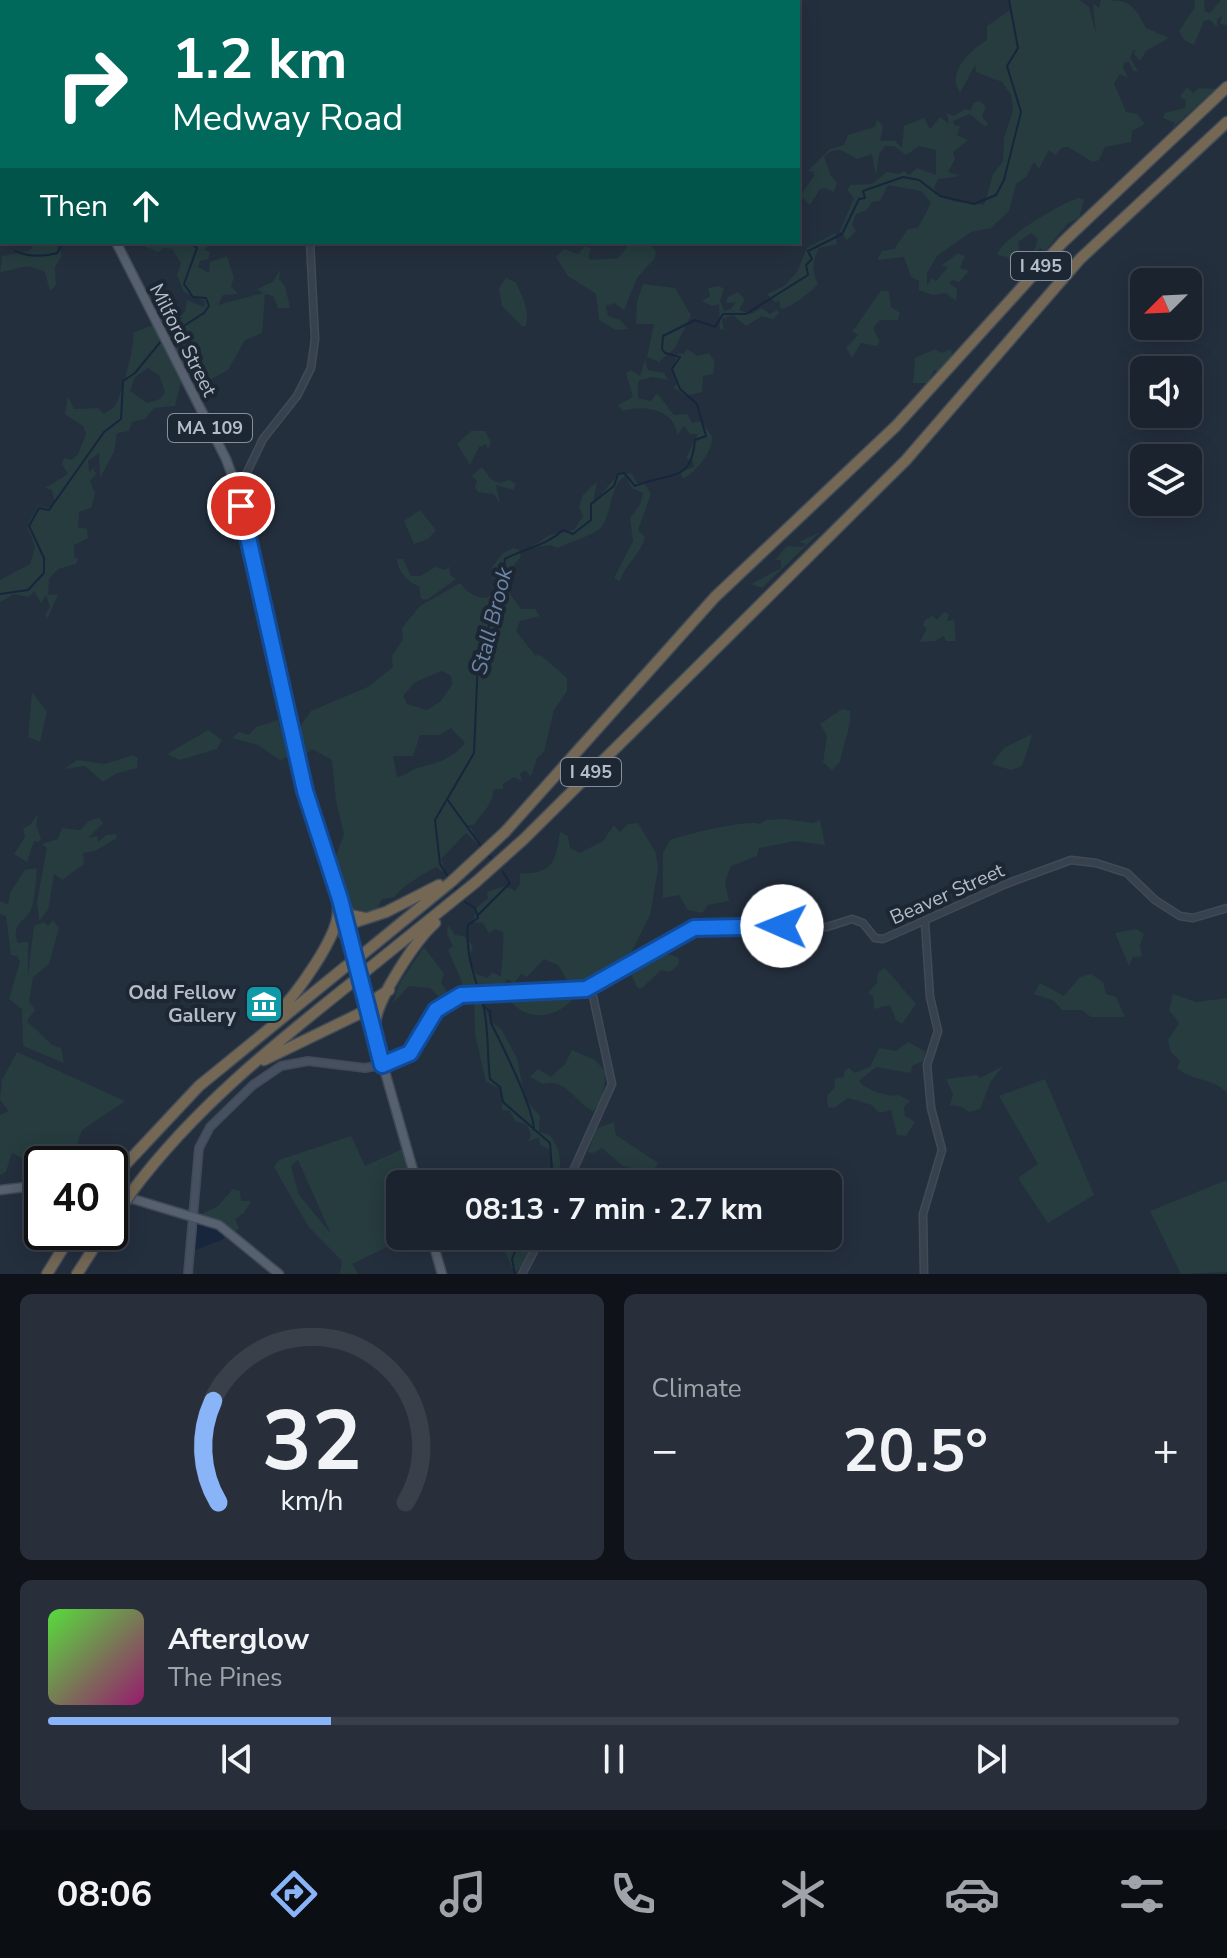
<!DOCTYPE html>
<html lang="en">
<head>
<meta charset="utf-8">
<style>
	body { margin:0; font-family:"Nunito Sans",sans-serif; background:#282f3a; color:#f1f3f6; height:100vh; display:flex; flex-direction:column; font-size:30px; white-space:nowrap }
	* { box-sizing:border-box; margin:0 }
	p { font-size:26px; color:#a0a4aa }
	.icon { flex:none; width:44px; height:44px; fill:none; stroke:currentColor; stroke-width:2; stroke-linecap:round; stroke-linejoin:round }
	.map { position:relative; height:1274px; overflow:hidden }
	.details { display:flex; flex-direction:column; gap:20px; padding:20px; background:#0f1319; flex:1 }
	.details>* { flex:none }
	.hud { position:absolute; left:0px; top:0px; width:800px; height:244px; box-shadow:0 4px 20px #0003,0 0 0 2px #39404a; background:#00695c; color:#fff; overflow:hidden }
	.needle { width:52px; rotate:246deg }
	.fabs { position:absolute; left:1130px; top:268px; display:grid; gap:16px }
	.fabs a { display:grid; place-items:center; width:72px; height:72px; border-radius:12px; background:#1b232e; box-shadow:0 4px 20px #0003,0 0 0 2px #39404a; font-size:40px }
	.speed { position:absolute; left:24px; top:1146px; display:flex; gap:16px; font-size:40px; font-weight:700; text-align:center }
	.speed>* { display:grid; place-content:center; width:104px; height:104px; border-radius:50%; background:#1b232e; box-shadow:0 4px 20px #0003,0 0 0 2px #39404a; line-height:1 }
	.speed .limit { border:4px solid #111; border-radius:12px; background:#fff; color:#111 }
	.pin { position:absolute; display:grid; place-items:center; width:68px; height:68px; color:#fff; margin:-34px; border:4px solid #fff; border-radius:50%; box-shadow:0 2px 8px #0007 }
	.me { position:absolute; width:88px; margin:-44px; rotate:271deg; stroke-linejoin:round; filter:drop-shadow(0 0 6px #0008) }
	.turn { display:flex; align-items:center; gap:28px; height:168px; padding:0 40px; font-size:36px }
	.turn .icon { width:104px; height:104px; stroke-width:2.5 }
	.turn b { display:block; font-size:56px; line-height:68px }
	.then { display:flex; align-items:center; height:76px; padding:0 40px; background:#0003; gap:16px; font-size:30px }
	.big { font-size:60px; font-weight:700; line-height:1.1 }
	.details .tile { flex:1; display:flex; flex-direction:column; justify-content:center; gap:12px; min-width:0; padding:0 28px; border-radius:12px; background:#282f3a }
	.details .dial { align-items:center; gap:0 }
	.dial svg { height:208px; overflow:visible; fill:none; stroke:#39404a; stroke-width:7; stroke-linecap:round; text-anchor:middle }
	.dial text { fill:#f1f3f6; stroke:none }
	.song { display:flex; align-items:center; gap:24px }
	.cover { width:96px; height:96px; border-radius:12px; background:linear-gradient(135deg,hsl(110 70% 55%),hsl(320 70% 35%)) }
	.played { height:8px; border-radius:4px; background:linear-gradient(90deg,#8ab4f8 25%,#39404a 25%) }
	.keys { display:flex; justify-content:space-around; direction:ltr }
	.heat { display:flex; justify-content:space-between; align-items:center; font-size:44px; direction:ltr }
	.details .tiles { flex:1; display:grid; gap:20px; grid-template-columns:1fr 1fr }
	.tile:last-child { grid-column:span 2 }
	.trip { position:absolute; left:386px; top:1170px; width:456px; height:80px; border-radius:12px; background:#1b232e; box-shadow:0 4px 20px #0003,0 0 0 2px #39404a; font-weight:700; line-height:80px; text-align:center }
	.dock { display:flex; height:128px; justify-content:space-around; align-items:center; background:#0b0e12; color:#a0a4aa }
	.dock .icon { width:56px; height:56px }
	.dock .active { color:#8ab4f8 }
	.dock b { font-size:36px; color:#f1f3f6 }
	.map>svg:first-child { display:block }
</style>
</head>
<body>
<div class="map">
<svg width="1227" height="1274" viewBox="0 0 1227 1274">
	<rect width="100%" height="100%" fill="#242f3e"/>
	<path fill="#263c3f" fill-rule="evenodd" d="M1008,0H1080L1089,7L1096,34L1093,3L1099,8L1101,0C1130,0 1133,3 1146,28L1169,38L1146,51L1140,61L1134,54L1136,50L1133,51L1130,58L1138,71H1133L1129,62L1124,63L1123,67L1128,78L1120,74L1114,83L1126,112L1137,114L1145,124L1132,131L1131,142L1105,147L1099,160L1093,162L1068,147H1063L1055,155L1049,150L1039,169L1034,162L1026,177L1016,184L1009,211L991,228L971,232L937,256L927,273V285L932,278L936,281L948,267L941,266L958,253L965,256L960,268L969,271L959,282L952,280L949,283L957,289L956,301L946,293L933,295L919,290V281L911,277L904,257L877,260L882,251L894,249L908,229L918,228L931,203L921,191L888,185L880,201L872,202L867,210L856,214L852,225L856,231L847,240L840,231L854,198L847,190L851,185L872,184L887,172L899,174L904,171L909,175L917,168L936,175V150L919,146L906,155L894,146H885L879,154L876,175L872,154L857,159C844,152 837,144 824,157L831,176L837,182L834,192L826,188L820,189L810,205L800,196L814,176V172L808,171L830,149L844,145L848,135L875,127L877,120L883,126L880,141H895L902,148L904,126L924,118L930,129L940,117L949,124L947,113L953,116L966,109L970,111L974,103L980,101L986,107L982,116L988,124L985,127L970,114L953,121L954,125L960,126L957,135L968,140L953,152L955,159L948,172L961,176L938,179L934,188C942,204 969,202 984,205L993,174L1003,161L1004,138L1013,111L1011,95L1002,82L976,72L975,65L960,93C946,72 970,51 987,40V26L1010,10Z
		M1194,0H1204L1205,12L1210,13L1221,0H1227V25L1220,24L1222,16L1217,19V27L1210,20L1204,21L1194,45L1184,40L1179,31L1195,7Z
		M1187,87L1193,93L1199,88L1216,89L1171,129L1175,123L1163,118L1165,113L1185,108L1186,100L1180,97Z
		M1078,198L1084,199L1079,218L1068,223L1044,253L1041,248L1034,252L1038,239L1031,233L1018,242L1019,252L1011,265L1008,257L997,255C1000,239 1060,204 1078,198Z
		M835,233L837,244L819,248C812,260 812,272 818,284C810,293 792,307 781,309L779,301L775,302L767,294L784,286L797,272L807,248Z
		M37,242L57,246L62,255L55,267L56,285L50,291L45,272C22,262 23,269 0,272L2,256L29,251Z
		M146,242H213L204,250L210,252L208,259L200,261L198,267L209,273L210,262L227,256L234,278L231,286L238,294L223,295L218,305L263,293L257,289L273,282L280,270L279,279L285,286L290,308H278L273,296L265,294L262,333L245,340L228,370L210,380L208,374L203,376L206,367L199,361L183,366L163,330L184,317L178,318L185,312L187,300L204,307L205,301L184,292L177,275L181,263L172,249L164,248L158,252L146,247Z
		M631,242L649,244L656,251L655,258L637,278L624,310L614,303L606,306L608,316L620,320L628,329L616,330L599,320L596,294L568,276L556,257L564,249L578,254L585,246L591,249L588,257L591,260L618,258Z
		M506,278L515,282C523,296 529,310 526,326H522L502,306L499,288Z
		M643,284L675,288L691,315L675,348L659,362L647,357L654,324H636L637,302Z
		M719,286L724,289L720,301L724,311L731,309L736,302L726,303L728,297L738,292L745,299L739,310L751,314L762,308L770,314L777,310L779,313L773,319L762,316L746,326L733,315L722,319L724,330L720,329L719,304L713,306L702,301L710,296L708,288Z
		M881,291H889L891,307L900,313L898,320H880L873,328L879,340L878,346L861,343L852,358L846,348L858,335L852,331C864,318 870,304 881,291Z
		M155,324L182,378L175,406L154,408L145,419L132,422L129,431L117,433L114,452L100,478L99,453L88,461L89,472L96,466L93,471L97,473L90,481L95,493L91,508L79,512L78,527L87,529L88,538L74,545V558H78L76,564L58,569L49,579L48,595L58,594L48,618L45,615L50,607L46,595L41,603L34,591L29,597L14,594L0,602V580L30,564L35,547C28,522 21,535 38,506L50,508L55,502L52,490L45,488L68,474L62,464L64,458L72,460L78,454L86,434L83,426L65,414L68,396L74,409L98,408L104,414C107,411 111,410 114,407C121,399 136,342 133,333ZM148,368L159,375L165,392L160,399L147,403L130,391L135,377Z
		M687,349L697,356L709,353L715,362L713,374L703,376L702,392L686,396L674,388L678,382L673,371L677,354H684Z
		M935,349L941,353L951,349L953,357L939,372L934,370L928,383H913L915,358Z
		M645,360L648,370L664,373L669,380L652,377L638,381V398L651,401L657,393L674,415L687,414L692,423L701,421L712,436C714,449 696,474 683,478L680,472L694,467L693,461L686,458L698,434H690L684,426L677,435C676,410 643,404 623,411L618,405L633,397L626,373L631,370L640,376Z
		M471,431H485L491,442L488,450L486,444L479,447L470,465L457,444Z
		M482,467L491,479L500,483L509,480L516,484L513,490L496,485L500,504L494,494L478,492L475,487L477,481L472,476Z
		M620,472L632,474L637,483H644L651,494L638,530L645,537C642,553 625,564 620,581L614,578L633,541L630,518L640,505L643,493L632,488L625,476C610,485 612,512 602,526C596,535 569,542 558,548L550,545L528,549L550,535L574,530L583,516L579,507L583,495L597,481L593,504Z
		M420,510L436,530L428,539L414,544L404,521Z
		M820,532L762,588L751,584L781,568V560H775L787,546L802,547L806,544L799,542Z
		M513,548L519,550L521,556L510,571L507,590L521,609H535L540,616L520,621L516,631L535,655L542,656L567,678V691L554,710L544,752L537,758L531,777L525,770L520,774L522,781L514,777L503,784V789H494C492,806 483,811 474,825H465L472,829L478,844L466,833L441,859L446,874L436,867C425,873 399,888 395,897L382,899L377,910L354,912L344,902L332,867L344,834L336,801L332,760L312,749L302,757L298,729L311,711L370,686L393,667L392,656L403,639L402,628L420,606L460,583C465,592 491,610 494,586C495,577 490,575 492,567L502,554ZM442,671L451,676L452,685L440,702L427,710L407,704L403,696L415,682ZM451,728L465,743C452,759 439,762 421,767C411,769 406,776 397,777L393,756H413L420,735H440Z
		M397,559H403L411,576H421L435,567L446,570L449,566L450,575L456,579L427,600L421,599L419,586C408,583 397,570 397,559Z
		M944,612L949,614L947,621L954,620L956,641H946L944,636L935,641L920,642L927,628L923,626L924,621L932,616L937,620Z
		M32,692L47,712L40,742L28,737Z
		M842,709L850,711C853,722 842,748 840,762L832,770L823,762L827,736L820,724Z
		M278,720L289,755L281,761L258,745L232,738L239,732L249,735L256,727Z
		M208,730L222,740L217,749L180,760L167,754Z
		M1030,735L1032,736L1022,766L1011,770L992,764L1004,748Z
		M133,755L138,758L137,768L115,774L103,782L85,766L64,769L77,760L105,764Z
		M38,814L36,825L41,838L39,842L34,841L27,862L14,854L25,837L23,828L30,825Z
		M99,818L103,823L88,838L97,836L98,842L106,835L116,834L117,838L95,851L83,853L84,864L62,880L54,874L48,910L39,921L37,902L47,848L42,844L58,839L62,828L80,830L89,821Z
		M785,819L813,823L820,820L825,845L795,841L759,848L757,856L731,866L725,882L729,901L708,905L702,913L688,910L679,895L663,898V853L670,840C686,834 748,819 760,824L766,820Z
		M638,823L656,853L658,870L650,915L633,949L620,964L584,983H570L566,979C556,960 562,968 544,959L527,977L521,974L514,983L507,979L504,985L459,991L462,982L448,950L453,946L447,934L448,925L455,935L464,936L473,946L469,960L476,974L487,978L493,972L501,977C502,961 504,949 503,932L495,929L489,933L483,923L473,922L476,908L488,898L487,892L505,886L515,891L520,884V873C553,875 556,860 560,832L568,836L570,848L580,853L603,841L614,825L620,832L628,824Z
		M37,868C36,881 35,895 32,907C28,921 9,923 18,943L28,942V976L34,926L44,922L48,926L53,920L59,928L49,964L33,977L29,1001L35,1010L27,1021L52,1045L61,1048L64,1063L23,1046L22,1009L9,999L20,962L17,956L11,955L6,916L0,914V901L8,904L11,891L25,870Z
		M1136,929L1144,934L1140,945L1142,956L1133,957L1129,966L1115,933Z
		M667,945L664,953L678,957L679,964L670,972L661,970L641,989L637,987L627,966Z
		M424,947L444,974L441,982L450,997L442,1000L430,988L409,986L393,1003L399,984Z
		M885,968L916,1004L902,1024L896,1020L890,1005L874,1009L873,996L868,993L877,983L878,972Z
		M1091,974L1103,982L1106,994L1116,997L1125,1017H1091L1082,1010H1062L1054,1001L1034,994L1040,983L1064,996L1080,977Z
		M555,994L570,996L572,1000C552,1021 525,1020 508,999Z
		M1173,994L1196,1002L1227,998V1093C1214,1078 1191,1081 1177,1068L1180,1061L1171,1052L1168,1040L1179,1023L1169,1010Z
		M474,995H480L491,1022L501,1029L517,1058L525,1099L540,1116L539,1132L550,1135C563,1154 562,1167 555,1184H543L553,1165L549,1149L540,1145L539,1137L528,1142L531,1135L527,1125L515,1121L510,1111L502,1110L501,1089L486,1082L475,1034Z
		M908,1042L925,1051L924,1061L912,1066L911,1073L876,1067L859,1081C865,1089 888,1098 898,1095L910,1101L904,1107L905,1116L915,1122L906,1136L897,1135L891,1110L879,1113L872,1105L848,1098L834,1108L828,1107L827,1096L835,1087L834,1079L844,1077V1071L849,1068L855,1073L870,1067L879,1048L896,1051Z
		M572,1050L595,1060L606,1072L602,1101L593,1111C575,1103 566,1077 543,1084L530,1077L538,1069L551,1077L565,1064Z
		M17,1052L125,1101L82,1130L77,1144L58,1163L38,1166L12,1153L6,1172L0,1175V1115L9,1111L0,1100L2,1080Z
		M1003,1066L991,1081L980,1109L969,1112L962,1107L950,1105L953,1094L946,1079L977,1075L980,1078Z
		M1045,1079L1094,1195L1048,1223L1018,1178L1038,1164L999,1096Z
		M614,1122L616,1135L658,1163L652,1173L623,1166L602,1148L593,1153L588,1152L596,1129Z
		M351,1136L365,1166L403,1149L413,1184H400V1236L406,1238L352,1264L358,1274H340L342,1261L308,1226L274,1167L279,1160ZM298,1160L331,1234L299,1195L291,1166Z
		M1227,1180V1272L1181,1274L1150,1211Z
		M233,1189L240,1191L241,1201H251L244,1213L235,1219L239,1228L236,1231L200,1215L218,1206Z
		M511,1236H535L525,1262L515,1273L503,1248V1242Z"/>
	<path fill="#17263c" d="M197,1223L215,1226L224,1234V1239L195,1250Z"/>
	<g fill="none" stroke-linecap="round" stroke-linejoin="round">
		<path stroke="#17263c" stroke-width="2" d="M260,2L261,0
			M15,251C28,257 44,257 57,253L63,242
			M168,336L204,313L209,306L206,298L193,297L184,284L197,248L189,242
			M0,594L28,590L44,573V558L29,526L39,508L49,510L104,432L121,419L123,381L135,373L162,340
			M447,799L481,846
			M488,855L492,859
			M447,875L440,864L435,820L474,753L478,659L501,589L505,559C525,548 546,546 563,530L573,534L591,520V504L614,486L618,474L624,473L635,486C671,471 691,484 695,440L706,436L697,404L680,389L672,369L680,357L665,353L662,349L663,336L695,320L715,327L723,314H746L808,275L806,265L812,259L808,251L842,234L859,199L865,198L863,191L903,177L919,180L940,196L974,204L996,195L1004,180L1021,112L1007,66L1018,48L1009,0
			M455,886L457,890
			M465,902L475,908L478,918L468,925C465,954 475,978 483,1004C489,1027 487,1056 490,1079L500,1087L503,1102L550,1143L553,1184
			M478,915L510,883L503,872
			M483,1006L490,1011L491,1023C503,1047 534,1108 534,1130
			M515,1274L512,1259L521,1236"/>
		<defs>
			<path id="tertiary" d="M186,0V2
				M238,491L263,439L297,396L311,368L315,339L310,242
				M382,1065L410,1053L436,1010L454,998L470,993L522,994L591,987L694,928L827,927L852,919L863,923L875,938L883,939L1006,884L1071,860L1096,863L1127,873L1155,900L1180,916L1193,918L1227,908
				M567,1184L612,1084L591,987
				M522,1274L542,1236
				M924,1274L923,1214L942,1150L931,1108L927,1065L938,1031L930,997L925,922"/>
			<path id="secondary" d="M188,1274L199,1148L210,1127L253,1085L281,1066L308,1061L365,1068L382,1065"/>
			<path id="primary" d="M21,0L22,2
				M116,242L226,459L238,491L305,791L417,1184
				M0,1190L42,1185
				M110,1192L219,1225L279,1274
				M431,1236L442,1274"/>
			<path id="motorway" d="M340,899L350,915L365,918
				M344,934L346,925L386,912L439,885
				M363,954L451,882L505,832L715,597L896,426L1063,242L1227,87
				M367,970L476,882L524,839L906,460L1080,259L1227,122
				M275,1016C294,997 340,936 338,909
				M375,1027C374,1002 416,940 435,923
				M264,1060L367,1010L369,1003L389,990
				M110,1181L199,1086L345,967
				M133,1190C194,1109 271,1047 350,984
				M110,1223L123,1205
				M47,1274L73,1232
				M77,1274L104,1232"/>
		</defs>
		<use href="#tertiary" stroke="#414a57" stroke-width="9"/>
		<use href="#secondary" stroke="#414a57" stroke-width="10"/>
		<use href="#primary" stroke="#414a57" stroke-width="11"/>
		<use href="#motorway" stroke="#434c59" stroke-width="13"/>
		<use href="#tertiary" stroke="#38414e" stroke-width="6"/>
		<use href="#secondary" stroke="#465061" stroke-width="7"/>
		<use href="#primary" stroke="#56606e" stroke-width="8"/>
		<use href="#motorway" stroke="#746855" stroke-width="10"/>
		<defs>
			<path id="motorway-bridge" d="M345,967L363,954
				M350,984L367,970
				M123,1205L133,1190"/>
		</defs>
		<use href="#motorway-bridge" stroke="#434c59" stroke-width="13" stroke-linecap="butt"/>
		<use href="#motorway-bridge" stroke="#746855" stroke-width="10"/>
	</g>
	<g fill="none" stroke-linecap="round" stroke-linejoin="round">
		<defs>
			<path id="route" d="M241,506L305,791L340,899L382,1065L410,1053L436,1010L461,995L586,989L694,928L782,926"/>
		</defs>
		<use href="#route" stroke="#114b97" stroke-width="20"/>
		<use href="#route" stroke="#1a73e8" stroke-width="14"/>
	</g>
	<defs>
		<symbol id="museum-square" viewBox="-11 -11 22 22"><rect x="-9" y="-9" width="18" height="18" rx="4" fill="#0f9aa8" stroke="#1d2633"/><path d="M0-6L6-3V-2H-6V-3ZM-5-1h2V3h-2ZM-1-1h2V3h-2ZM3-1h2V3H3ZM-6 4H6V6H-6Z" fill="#fff"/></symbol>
	</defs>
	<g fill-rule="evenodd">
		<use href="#museum-square" x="242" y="982" width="44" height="44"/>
	</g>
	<g text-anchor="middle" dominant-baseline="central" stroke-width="8" stroke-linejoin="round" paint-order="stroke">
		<g fill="#1d2633" stroke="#878f9c" stroke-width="2">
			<rect x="1011" y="252" width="60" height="28" rx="6"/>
			<rect x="168" y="414" width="84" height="28" rx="6"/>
			<rect x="561" y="758" width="60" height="28" rx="6"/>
		</g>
		<g font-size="18" font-weight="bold" fill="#b4bcc9">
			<text x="1041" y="266">I 495</text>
			<text x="210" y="428">MA 109</text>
			<text x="591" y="772">I 495</text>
		</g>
		<g font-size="20" fill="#b4bcc9" stroke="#1d2633">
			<text transform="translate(183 340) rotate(63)">Milford Street</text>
			<text transform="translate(947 894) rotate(-24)">Beaver Street</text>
		</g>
		<g font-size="20" font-weight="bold" fill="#b4bcc9" stroke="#1d2633" text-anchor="end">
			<text x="236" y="992">Odd Fellow<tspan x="236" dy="23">Gallery</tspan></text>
		</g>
		<g font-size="22" font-style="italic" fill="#6d86a8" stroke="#1d2633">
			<text transform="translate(492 621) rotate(-76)">Stall Brook</text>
		</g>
	</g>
</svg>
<div class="fabs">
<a><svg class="needle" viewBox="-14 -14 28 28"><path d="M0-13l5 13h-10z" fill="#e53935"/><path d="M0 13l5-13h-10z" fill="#a0a4aa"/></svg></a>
<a><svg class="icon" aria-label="sound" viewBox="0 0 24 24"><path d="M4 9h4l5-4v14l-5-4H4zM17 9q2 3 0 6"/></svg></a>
<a><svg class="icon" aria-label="layers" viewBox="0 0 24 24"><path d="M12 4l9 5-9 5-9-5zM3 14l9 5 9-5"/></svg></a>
</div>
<div class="speed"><div class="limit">40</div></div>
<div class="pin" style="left:241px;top:506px;background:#d93025"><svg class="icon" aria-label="arrive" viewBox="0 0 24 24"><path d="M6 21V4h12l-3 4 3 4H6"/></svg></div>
<svg class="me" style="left:782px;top:926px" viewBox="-20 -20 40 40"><circle r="19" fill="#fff"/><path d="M0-13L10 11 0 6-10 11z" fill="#1a73e8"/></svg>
<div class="trip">08:13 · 7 min · 2.7 km</div>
<div class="hud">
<div class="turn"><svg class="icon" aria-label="right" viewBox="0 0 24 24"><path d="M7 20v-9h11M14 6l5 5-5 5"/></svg><div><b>1.2 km</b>Medway Road</div></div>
<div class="then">Then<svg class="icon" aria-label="ahead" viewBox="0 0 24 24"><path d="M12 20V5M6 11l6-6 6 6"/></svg></div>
</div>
</div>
<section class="details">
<div class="tiles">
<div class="tile dial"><svg viewBox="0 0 100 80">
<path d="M14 69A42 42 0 1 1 86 69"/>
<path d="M14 69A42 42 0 0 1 12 30" stroke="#8ab4f8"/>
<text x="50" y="56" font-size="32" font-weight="700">32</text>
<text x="50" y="72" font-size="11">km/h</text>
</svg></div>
<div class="tile"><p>Climate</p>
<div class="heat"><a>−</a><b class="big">20.5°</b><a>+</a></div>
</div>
<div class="tile">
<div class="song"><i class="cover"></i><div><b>Afterglow</b><p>The Pines</p></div></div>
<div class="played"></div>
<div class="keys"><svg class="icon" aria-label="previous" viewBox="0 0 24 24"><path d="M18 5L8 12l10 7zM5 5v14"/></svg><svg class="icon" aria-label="pause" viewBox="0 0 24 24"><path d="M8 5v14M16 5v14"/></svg><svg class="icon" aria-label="next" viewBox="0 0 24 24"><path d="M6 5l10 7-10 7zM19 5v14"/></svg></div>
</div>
</div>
</section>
<nav class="dock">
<b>08:06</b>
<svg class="icon active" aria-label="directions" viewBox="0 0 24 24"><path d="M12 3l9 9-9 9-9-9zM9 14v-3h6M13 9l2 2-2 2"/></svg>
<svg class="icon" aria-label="music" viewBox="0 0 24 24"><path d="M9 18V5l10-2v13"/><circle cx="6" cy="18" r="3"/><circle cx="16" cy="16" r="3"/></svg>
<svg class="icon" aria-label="phone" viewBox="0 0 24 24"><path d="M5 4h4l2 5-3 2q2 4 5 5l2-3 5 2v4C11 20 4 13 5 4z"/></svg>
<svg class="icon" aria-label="climate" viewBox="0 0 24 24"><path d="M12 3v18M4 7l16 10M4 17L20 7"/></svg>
<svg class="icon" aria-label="car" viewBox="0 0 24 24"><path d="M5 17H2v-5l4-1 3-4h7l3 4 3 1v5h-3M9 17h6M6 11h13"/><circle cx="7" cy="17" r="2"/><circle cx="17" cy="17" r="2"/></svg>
<svg class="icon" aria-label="filters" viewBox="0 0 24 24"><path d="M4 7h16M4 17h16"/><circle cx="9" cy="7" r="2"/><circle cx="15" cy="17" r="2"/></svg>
</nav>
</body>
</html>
